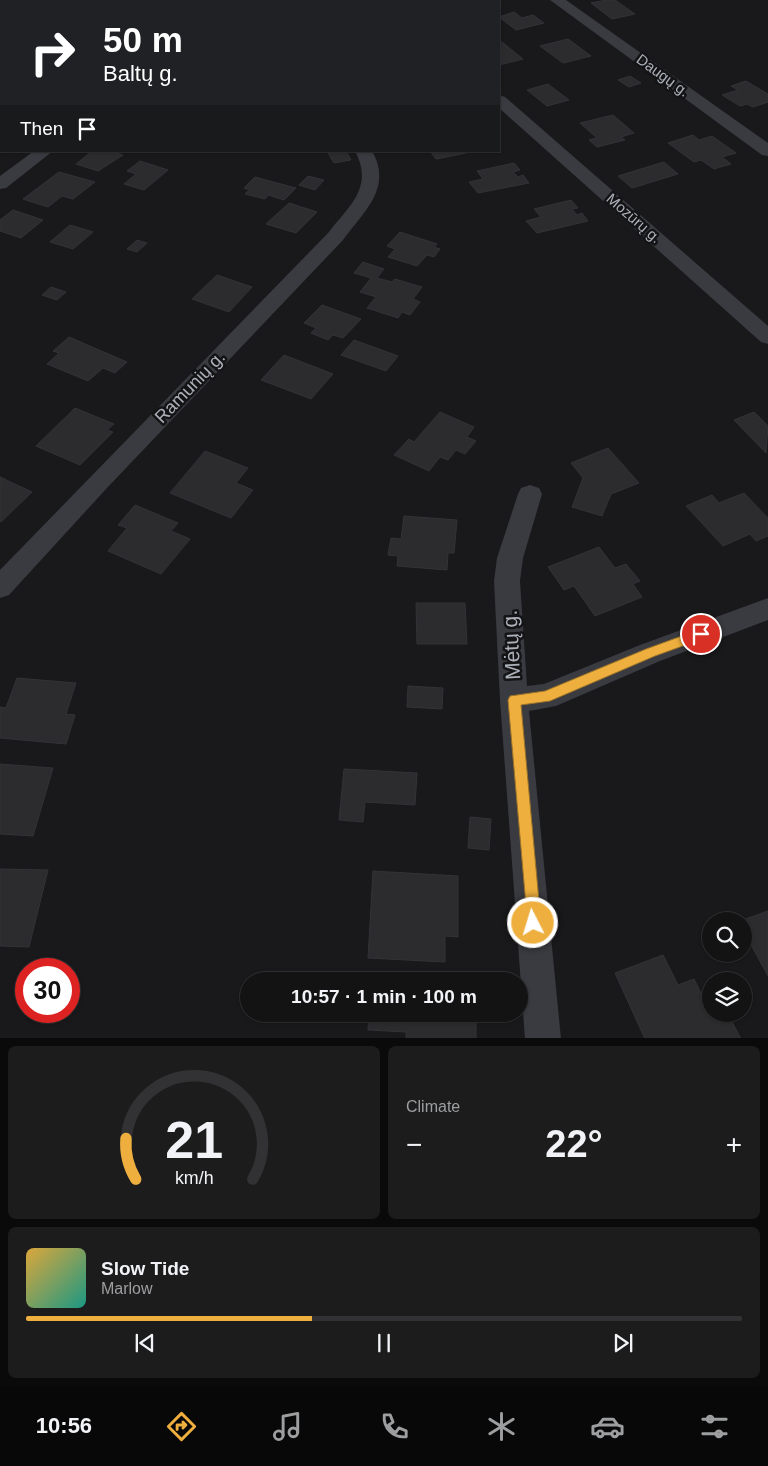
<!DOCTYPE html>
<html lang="en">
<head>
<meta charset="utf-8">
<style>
	body { margin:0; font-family:Arial,sans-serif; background:#1c1c1d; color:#f1f3f6; height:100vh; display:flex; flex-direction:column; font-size:19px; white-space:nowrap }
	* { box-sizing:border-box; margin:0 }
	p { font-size:16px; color:#9d9ea0 }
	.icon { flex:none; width:28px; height:28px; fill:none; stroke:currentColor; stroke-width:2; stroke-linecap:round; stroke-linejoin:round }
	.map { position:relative; height:1038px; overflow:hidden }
	.drawer { display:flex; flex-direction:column; gap:8px; padding:8px; background:#0a0a0b; flex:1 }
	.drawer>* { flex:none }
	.banner { position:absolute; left:0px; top:0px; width:500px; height:152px; box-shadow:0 1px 4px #0004,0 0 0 1px #323234; background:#202124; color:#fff; overflow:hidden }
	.controls { position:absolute; left:702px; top:912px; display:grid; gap:10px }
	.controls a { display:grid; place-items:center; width:50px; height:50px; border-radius:50%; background:#131314; box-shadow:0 1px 4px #0004,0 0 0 1px #323234; font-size:25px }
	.speed { position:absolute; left:15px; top:958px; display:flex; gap:10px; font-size:25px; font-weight:700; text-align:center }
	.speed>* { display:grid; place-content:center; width:65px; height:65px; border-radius:50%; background:#131314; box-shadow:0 1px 4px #0004,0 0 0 1px #323234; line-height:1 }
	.speed .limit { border:8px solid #d22; background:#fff; color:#111 }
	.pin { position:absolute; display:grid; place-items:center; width:42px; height:42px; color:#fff; margin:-21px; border:2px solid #fff; border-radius:50%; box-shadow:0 1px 5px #0007 }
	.me { position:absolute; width:55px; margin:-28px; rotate:355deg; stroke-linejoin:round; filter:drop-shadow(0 0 4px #0008) }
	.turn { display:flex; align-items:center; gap:18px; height:105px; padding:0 20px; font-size:22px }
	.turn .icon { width:65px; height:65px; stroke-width:2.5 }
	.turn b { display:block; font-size:35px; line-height:42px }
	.then { display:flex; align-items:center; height:48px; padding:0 20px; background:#0003; gap:10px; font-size:19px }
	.big { font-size:38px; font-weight:600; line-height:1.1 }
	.drawer .card { flex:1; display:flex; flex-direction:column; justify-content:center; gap:8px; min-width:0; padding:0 18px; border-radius:8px; background:#1c1c1d }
	.drawer .dial { align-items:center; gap:0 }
	.dial svg { height:130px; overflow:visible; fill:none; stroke:#323234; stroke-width:7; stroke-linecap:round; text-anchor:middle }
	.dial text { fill:#f1f3f6; stroke:none }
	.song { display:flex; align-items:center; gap:15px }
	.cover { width:60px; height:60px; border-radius:8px; background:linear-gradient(135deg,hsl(40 70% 55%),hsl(170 70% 35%)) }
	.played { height:5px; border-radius:2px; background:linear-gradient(90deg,#eeaf3e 40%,#323234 40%) }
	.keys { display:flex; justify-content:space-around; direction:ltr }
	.heat { display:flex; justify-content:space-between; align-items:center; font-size:28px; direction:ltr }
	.drawer .tiles { flex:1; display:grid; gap:8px; grid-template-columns:1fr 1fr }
	.card:last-child { grid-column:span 2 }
	.trip { position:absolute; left:240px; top:972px; width:288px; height:50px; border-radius:25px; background:#131314; box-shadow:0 1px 4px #0004,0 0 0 1px #323234; font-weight:600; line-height:50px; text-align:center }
	.dock { display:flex; height:80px; justify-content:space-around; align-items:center; background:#080808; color:#9d9ea0 }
	.dock .icon { width:35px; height:35px }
	.dock .current { color:#eeaf3e }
	.dock b { font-size:22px; color:#f1f3f6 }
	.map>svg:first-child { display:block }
</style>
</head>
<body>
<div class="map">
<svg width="768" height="1039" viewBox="0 0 768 1039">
	<rect width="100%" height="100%" fill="#19191b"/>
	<path fill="#2c2c2f" stroke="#333337" d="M606,0H615L635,14L612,19L591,3Z
		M514,12L522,18L533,15L544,23L516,30L499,17Z
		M568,39L591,56L563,63L540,46Z
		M502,42L523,59L499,65V43Z
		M630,76L641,83L629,87L618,80Z
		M746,81L768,94V102L753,107L747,104L740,106L722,95L738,90L731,86Z
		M548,84L569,100L547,106L527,90Z
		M613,115L634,133L621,137L625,140L597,147L589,140L597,138L580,123Z
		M693,135L699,140L712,136L736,153L722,157L731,164L714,169L701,160L694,162L668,143Z
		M92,151H109L123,155L98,171L76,164Z
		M327,151H346L351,160L334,163Z
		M430,151H464L466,153L436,159Z
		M140,161L168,170L144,190L124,184L136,174L127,171Z
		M664,162L678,174L632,188L618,176Z
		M514,163L520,170L513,172L518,177L523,175L529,183L478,193L469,182L483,179L477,171Z
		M59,172L95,182L73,199L62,196L48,207L23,199Z
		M308,176L324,180L315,190L299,185Z
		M255,177L296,188L284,200L268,195L265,199L245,194L249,190L244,188Z
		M571,200L578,208L572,209L577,215L582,213L588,221L537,233L526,221L541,217L534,209Z
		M289,203L317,212L296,233L266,224Z
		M13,210L43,220L21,238L0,231V220Z
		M70,225L93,232L73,249L50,242Z
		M400,232L437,244L434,247L440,249L434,257L427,255L417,266L388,257L395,249L387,246Z
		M137,240L147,243L137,252L127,249Z
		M363,262L384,269L377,278L392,282L395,279L422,287L413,299L420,302L410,315L402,312L398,318L367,308L376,297L360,292L371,278L354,273Z
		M217,275L252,287L229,312L192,299Z
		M51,287L66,292L57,300L42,295Z
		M322,305L361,319L343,338L333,335L328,340L311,333L316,328L304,323Z
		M69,337L127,362L115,373L103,368L88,381L47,364L59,353L53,351Z
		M354,340L398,356L386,371L341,355Z
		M284,355L333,374L311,399L261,380Z
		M75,408L114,424L107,430L113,432L80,465L36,446Z
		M440,412L474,427L467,437L476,441L465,454L456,450L448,460L440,457L429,471L394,455L409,439L414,442Z
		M754,412L768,426L766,453L734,420Z
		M608,448L639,483L611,494L602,516L572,507L583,478L571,463Z
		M205,451L248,468L236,483L253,490L231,518L170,493Z
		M0,477L32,492L1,522L0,521Z
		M744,493L768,518V536L756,541L750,534L723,546L686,506L712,495L719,503Z
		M135,505L178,523L171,531L190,539L161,574L108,551L127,528L118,525Z
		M404,516L457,520L454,553H448L447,570L397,566L398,556L388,555L391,538L401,539Z
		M599,547L615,568L626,564L640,581L633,584L642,597L595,616L574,586L564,590L548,567Z
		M416,603H465L467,644H417Z
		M17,678L76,683L66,714L75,715L66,744L0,738V707L6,708Z
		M408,686L443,688L442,709L407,707Z
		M0,764L53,768L33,836L0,834Z
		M344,769L417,773L415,805L365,802L363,822L339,820Z
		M470,817L491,819L489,850L468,848Z
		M0,869L48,870L29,947L0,946Z
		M373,871L458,876V937L445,936V962L368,958Z
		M768,911V976L744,932V921H740Z
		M663,955L678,985L694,979L711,1014H728L741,1039H645L615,973Z
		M369,1014H476V1039H406V1032L368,1030Z"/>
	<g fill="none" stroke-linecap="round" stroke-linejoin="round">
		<path fill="#3a3b40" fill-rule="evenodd" d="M243,0H257L258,1H244Z
			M550,0H566L768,143V156L762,155Z
			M499,95L505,97L768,326V344L761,342L499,108Z
			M34,151H53L6,188L0,189V176Z
			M355,151H372C393,188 364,211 343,240L106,489L9,595L0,598V570L329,232C350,205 374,187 355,151Z
			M530,485L539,488L542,494L523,558L520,581L527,686L544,684L640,645L768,598V620L660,661L556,706L529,711L561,1039H525L500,700L494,581L497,558L518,494L521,488Z"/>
	</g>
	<path fill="#eeaf3e" stroke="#9b7228" d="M701,629L705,630L707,634L705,638L655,656L550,701L521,705L541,923L539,928L533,930L528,928L508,700L510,696L545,691L646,649Z"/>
	<g text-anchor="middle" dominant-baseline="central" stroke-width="5" stroke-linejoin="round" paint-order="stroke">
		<g font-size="15" fill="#acb1ba" stroke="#141416">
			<text transform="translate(663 75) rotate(36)">Daugų g.</text>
			<text transform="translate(634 218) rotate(41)">Mozūrų g.</text>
		</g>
		<g font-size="18" fill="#acb1ba" stroke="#141416">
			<text transform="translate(190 387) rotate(-46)">Ramunių g.</text>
		</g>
		<g font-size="21" fill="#acb1ba" stroke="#141416">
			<text transform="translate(511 645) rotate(-93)">Mėtų g.</text>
		</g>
	</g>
</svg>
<div class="controls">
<a><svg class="icon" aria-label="search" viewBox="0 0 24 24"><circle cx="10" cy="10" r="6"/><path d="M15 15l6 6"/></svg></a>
<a><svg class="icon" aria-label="layers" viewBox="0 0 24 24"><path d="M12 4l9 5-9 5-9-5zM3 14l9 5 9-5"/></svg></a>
</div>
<div class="speed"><div class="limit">30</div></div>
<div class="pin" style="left:701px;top:634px;background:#d93025"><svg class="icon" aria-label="arrive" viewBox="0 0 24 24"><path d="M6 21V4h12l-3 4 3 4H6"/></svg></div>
<svg class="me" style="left:533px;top:923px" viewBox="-20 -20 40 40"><circle r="17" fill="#eeaf3e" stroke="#fff" stroke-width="3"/><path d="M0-11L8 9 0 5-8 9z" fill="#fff"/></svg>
<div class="trip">10:57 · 1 min · 100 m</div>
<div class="banner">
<div class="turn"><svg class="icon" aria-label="right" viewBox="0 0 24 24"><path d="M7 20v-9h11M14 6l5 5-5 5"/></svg><div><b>50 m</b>Baltų g.</div></div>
<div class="then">Then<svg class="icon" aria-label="arrive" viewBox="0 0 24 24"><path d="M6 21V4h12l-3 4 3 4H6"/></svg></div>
</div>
</div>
<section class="drawer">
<div class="tiles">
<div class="card dial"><svg viewBox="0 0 100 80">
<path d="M14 69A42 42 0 1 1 86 69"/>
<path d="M14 69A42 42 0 0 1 8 44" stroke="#eeaf3e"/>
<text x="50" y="56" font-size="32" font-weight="700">21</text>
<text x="50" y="72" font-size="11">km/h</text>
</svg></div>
<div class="card"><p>Climate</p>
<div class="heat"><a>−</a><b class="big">22°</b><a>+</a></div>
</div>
<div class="card">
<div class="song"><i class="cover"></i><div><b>Slow Tide</b><p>Marlow</p></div></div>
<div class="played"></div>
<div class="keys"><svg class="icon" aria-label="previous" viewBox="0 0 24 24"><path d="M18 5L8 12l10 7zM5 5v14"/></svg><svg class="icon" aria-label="pause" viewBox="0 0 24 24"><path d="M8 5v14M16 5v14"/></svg><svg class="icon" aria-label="next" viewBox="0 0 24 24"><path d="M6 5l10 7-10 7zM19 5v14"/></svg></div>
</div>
</div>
</section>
<nav class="dock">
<b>10:56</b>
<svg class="icon current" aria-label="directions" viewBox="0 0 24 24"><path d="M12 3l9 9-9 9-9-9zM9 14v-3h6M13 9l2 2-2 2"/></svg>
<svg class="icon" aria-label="music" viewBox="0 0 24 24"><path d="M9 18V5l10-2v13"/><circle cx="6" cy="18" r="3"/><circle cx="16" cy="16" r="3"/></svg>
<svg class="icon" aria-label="phone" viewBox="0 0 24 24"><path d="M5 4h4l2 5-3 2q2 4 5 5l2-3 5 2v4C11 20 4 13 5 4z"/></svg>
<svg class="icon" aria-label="climate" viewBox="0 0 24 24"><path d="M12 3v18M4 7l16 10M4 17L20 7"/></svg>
<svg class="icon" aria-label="car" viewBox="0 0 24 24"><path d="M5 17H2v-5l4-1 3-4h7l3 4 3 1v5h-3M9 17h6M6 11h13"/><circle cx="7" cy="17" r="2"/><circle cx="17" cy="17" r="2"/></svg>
<svg class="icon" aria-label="filters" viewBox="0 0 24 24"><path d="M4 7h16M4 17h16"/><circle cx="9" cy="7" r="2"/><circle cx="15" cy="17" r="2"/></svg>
</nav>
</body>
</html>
